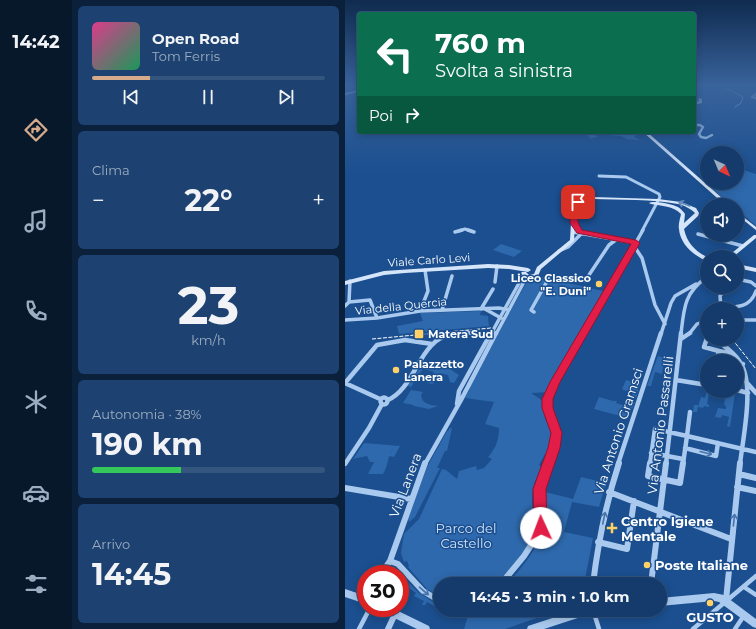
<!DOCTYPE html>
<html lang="it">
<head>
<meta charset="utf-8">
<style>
	body { margin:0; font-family:Montserrat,sans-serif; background:#1d4271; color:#f1f3f6; height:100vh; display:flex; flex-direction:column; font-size:15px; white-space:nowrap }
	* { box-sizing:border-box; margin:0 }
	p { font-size:13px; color:#9dadc1 }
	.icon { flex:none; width:22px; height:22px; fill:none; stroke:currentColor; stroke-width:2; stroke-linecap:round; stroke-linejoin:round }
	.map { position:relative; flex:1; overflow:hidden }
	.details { display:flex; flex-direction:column; gap:6px; padding:6px; background:#0b203b; width:273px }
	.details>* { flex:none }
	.banner { position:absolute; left:12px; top:12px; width:339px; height:122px; border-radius:4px; box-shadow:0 2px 10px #0003,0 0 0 1px #33557e; background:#0b6e4f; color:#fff; overflow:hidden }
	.needle { width:26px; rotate:136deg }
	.tools { position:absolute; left:355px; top:146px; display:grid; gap:8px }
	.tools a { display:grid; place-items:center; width:44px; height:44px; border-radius:50%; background:#143b6b; box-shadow:0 2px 10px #0003,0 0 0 1px #33557e; font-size:20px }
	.speed { position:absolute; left:12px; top:565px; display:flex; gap:8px; font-size:20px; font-weight:700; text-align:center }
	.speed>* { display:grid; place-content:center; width:52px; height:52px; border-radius:50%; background:#143b6b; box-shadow:0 2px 10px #0003,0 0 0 1px #33557e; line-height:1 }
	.speed .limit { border:6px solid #d22; background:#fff; color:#111 }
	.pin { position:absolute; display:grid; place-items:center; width:34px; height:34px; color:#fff; margin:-17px; border-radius:8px; box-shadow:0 2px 6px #0006 }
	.me { position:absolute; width:44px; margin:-22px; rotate:358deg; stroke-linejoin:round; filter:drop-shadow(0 0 3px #0008) }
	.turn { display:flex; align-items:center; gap:14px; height:84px; padding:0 12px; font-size:18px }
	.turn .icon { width:52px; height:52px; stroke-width:2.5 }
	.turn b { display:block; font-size:28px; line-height:34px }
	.then { display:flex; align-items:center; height:38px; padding:0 12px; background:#0003; gap:8px; font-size:15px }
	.big { font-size:30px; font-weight:700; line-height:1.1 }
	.details .tile { flex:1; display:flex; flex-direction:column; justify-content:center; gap:6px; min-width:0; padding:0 14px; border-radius:6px; background:#1d4271 }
	.details .dial { align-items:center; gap:0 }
	.dial b { font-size:52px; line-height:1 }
	.song { display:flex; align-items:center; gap:12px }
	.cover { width:48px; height:48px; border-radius:6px; background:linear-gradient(135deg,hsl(330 70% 55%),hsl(150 70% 35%)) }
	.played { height:4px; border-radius:2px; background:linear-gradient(90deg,#d6ab8b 25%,#33557e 25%) }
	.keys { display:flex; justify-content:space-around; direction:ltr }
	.heat { display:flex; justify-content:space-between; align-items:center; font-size:22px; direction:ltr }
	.charge { height:6px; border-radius:3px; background:linear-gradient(90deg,#34c759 38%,#33557e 0) }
	.trip { position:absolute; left:88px; top:577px; width:234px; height:40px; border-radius:20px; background:#143b6b; box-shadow:0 2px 10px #0003,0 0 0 1px #33557e; font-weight:700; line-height:40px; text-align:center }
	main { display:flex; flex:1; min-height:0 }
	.tab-bar { display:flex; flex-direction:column; width:72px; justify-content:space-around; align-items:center; background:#08182b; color:#9dadc1 }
	.tab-bar .icon { width:28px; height:28px }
	.tab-bar .active { color:#d6ab8b }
	.tab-bar b { font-size:18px; color:#f1f3f6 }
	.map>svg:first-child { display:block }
</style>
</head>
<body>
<main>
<nav class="tab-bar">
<b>14:42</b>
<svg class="icon active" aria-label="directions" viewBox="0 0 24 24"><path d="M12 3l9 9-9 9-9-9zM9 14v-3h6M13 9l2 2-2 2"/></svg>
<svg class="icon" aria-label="music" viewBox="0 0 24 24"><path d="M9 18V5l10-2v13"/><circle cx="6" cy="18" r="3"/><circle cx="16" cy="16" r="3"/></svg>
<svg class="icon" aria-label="phone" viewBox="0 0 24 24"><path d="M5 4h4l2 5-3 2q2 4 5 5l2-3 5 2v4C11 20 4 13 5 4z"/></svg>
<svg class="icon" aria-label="climate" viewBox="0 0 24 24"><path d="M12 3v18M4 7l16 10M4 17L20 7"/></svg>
<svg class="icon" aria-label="car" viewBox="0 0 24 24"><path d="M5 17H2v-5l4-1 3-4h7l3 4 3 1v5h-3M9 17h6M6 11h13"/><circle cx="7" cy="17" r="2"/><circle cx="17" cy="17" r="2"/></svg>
<svg class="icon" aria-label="filters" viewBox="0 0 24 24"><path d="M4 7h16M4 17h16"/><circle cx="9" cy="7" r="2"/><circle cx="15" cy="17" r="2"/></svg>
</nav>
<section class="details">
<div class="tile">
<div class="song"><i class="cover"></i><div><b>Open Road</b><p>Tom Ferris</p></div></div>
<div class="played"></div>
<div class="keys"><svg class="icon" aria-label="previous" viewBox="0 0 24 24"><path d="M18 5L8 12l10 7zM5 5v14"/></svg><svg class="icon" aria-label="pause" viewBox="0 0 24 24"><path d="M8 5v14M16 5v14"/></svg><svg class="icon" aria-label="next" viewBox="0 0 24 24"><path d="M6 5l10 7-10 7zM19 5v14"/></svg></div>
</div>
<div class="tile"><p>Clima</p>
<div class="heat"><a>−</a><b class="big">22°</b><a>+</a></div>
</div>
<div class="tile dial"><b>23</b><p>km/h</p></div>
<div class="tile"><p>Autonomia · 38%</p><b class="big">190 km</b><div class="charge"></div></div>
<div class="tile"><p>Arrivo</p><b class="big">14:45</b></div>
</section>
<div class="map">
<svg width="411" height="629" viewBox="0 0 411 629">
	<rect width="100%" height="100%" fill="#1b4f8f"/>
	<path fill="#2e69ad" d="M239,132H264L266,135L268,133C276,136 285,132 294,132L289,137L295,140L282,139L276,136L249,134L253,137L244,139L245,138L242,135L236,134Z
		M392,166C398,170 404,172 411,174V226L392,209V205H386L367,188L372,187L368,183H392Z
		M156,244L177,251L169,257L148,250Z
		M196,277L258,291L205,392L186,393L198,401L200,419L207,431L202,454H200L194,465L196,467C192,477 187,486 187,498C186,515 197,517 185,534L189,535L187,540L156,581L151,584H95V596L82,589L63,567L64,566L62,561L59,562L56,553L59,534L74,519L97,469L101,470L112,479L114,471L131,466L132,470L139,468L147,459L143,457C151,448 154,440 154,428L140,424L149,402L120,398L125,389L121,388L183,280Z
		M136,311L135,315L143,316L144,326L54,334L52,326L78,321L75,313Z
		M313,356L319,358L317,374L310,372L306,386H302Z
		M77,364L105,369L114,375L109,383L105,382L103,375L95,373L88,384L82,383L89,372L78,369L66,387L63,386Z
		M281,380L295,384L291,398L287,396L288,392L282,390L281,391L277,389Z
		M362,387V391H381L380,397L364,393L362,404L364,405V407L359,406L358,408L353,407L352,412H348L349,405H353V407L356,397L360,398Z
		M66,390L78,392L76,395C77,404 85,405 93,406L84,409L69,406L68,405L72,398L68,405L58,403Z
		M385,392L390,393L385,427L382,426L384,417L377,415L376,418L370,417L373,408L381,409V406L379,405L380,398H384Z
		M254,397L268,401H272L271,403L281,406L283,402L279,401L282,399L290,402L283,418L249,409Z
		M105,428H107L102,451H100L92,468H95L70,517L64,522L63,519L82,467L102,431H103Z
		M19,443L55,446L49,457L44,456L48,448C42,457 44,464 38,474H23L29,462H25L22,456L8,459Z
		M236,477L261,483L254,507L227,502L219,532L248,538L239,584H162C174,572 197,543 199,526C201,514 197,504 200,492L228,499Z
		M58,577L74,593L95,606V609L82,602L80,605H77L79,601L69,596L71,593L64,588L57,593L60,588L57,584L55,586V581Z
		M97,610L116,612L127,610H215L160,629H119L123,616L104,613Z"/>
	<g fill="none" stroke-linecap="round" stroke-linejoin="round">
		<path stroke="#9cc4f0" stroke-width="1" d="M377,86L398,97L396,103L390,107"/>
		<path stroke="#a9c9ee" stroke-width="4.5" d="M399,587L411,595
			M248,610L254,629
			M14,629L25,608
			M348,629L411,576
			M390,629L398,617"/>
		<path stroke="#a9c9ee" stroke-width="2.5" d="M411,94L407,97L411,98
			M349,125H355L358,127L354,134L356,137L361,138L367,135"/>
		<path stroke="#a9c9ee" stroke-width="3" d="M254,176L281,177L314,194L315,197L297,231
			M377,199L375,202L378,205
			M229,223L234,231
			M114,231L120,229L126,231"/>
		<path stroke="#a9c9ee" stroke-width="3.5" d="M123,230L129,232
			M233,230L236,232
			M110,232L117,230
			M228,232L291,243
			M353,234L398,246
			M289,246L297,258L310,305L320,324
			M214,251L223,247L237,233
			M392,279L406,282L411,286
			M240,281L264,245L272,239
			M150,282L152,266
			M381,287L375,296L376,307C392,307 405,308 411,291
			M4,302L25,300L32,318
			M4,302L5,281
			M0,306L4,302
			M136,309L148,289
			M140,309L156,318
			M97,310L107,276
			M75,311L83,291L80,270
			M189,312L186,310L205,276
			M0,320L32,318L75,311L154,308L164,310
			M392,320H411
			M362,325V332
			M104,334L119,332L134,334
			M146,334L179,274
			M151,334L180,280L185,277
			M239,334L298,230
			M316,334L326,303L330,296L351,284
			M336,334C339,308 339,293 362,277
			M344,334L352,324L362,320"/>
		<path stroke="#a9c9ee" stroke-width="4.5" d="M126,333L147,336
			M362,338L359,347L374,351
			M336,339L345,333
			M370,339C379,346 389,352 395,362C410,384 398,437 395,464
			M383,361L372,358L374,351L388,354
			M392,363L398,364
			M331,380L362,385
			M0,383L32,345L60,340L87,344
			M0,383L35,399
			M403,384L411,393
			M392,390L403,393
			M35.5 401a3.5 3.5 0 1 1 7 0a3.5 3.5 0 1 1-7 0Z
			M43,400C72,387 73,338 110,333
			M112,404L114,391L146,333
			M342,436L411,452
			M342,436L345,412
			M340,448L371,456L373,443
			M306,453L338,459
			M0,464L24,428L37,404
			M80,464L116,400L151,333
			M203,464C207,453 213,440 210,428C207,413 200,409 205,392L239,333
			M273,464L316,333
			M305,464L310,429L342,436
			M321,464L336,333
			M338,464L342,436"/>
		<path stroke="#a9c9ee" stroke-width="6" d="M305,463L303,476L335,483L338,463
			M394,474L411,478
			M392,487L411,491
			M0,488L66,499
			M264,492L386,539
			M253,542L282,549L289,501
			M45,561L53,564L78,591L95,601
			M36,574L45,561L80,463
			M156,584L179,556L194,533L196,521L194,494L203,463
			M248,584C253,543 261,503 274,463
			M306,584L321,463
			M381,600L395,463
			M43,629L50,614"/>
		<path fill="#a9c9ee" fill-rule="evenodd" d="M0,589L21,596V604L0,597Z
			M369,593L379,595L411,619V628L408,627L374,602L369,601L315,606V598Z
			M34,608H47L84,626L85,629H72L35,611Z
			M232,610H249L248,613L245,614L199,629H182L183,626L186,625Z"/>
		<path fill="#d6e6fa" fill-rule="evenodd" d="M355,98L357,99V103L349,105V103L354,101L353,99Z
			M298,132H302L385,205H380Z
			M248,197L313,199L336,202L351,208L354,213L353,216L339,229C342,243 350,251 362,257V261C349,256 335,244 334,229C333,225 335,219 336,214C328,206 317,206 306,204L304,203C309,200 327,204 333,207C336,209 338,211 340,214L339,223L349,214L350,213C346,209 339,205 333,204C308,199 275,200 248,199L239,201L231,207L229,241L196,269L193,276C184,278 182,280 176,273L177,272H181L184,275L189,274L192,267L225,240L227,206L236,199Z
			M392,212L411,227V230L392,215Z
			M409,235H411V238L388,257H382Z
			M143,264L164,265L183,268L186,270L183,272L164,269L143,268L60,273L39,275L0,285V281L39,271Z
			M392,264L411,268V272L392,268Z"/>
		<path fill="#f8faff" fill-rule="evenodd" d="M9,86H13L14,87V92L0,95V93L12,90V89Z"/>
		<path stroke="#fff" stroke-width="1" stroke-dasharray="4 1.5" stroke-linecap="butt" d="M27,339L146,328
			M387,339L411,369"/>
	</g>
	<defs><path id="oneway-shaft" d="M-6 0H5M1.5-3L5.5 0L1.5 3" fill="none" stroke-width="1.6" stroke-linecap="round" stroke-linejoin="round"/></defs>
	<use stroke="#668bba" href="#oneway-shaft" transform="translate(339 204) rotate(-160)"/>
	<g stroke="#4674ac">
		<use href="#oneway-shaft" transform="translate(361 453) rotate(14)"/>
		<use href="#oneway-shaft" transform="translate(259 518) rotate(-78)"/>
		<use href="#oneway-shaft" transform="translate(389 520) rotate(-84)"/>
		<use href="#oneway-shaft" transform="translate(79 591) rotate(41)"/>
	</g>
	<linearGradient id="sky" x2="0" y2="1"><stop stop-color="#0f2b4f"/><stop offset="0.49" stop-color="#39639b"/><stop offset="1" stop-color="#39639b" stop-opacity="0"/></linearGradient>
	<rect width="411" height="174" fill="url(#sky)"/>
	<path fill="#e11d48" stroke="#92132f" d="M233,200L237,202C230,210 231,221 237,230L291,240L295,243L215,382L208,399V408L217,433L215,448L201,489L202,528L200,532L196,533L191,532L189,528L188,489L203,448L206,433L197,408V399L205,382L286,244L232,233L225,223L226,206Z"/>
	<g fill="#ffd166" stroke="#1b4f8f" stroke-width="1.5">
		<circle cx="254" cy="284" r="4"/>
		<rect x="69" y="329" width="10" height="10" rx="2"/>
		<circle cx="51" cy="370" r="4"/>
		<path d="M265 522h4v4h4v4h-4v4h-4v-4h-4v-4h4z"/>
		<circle cx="302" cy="565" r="4"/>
		<circle cx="365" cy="603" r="4"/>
	</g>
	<g text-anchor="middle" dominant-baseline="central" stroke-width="3" stroke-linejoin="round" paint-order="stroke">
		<g font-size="11" fill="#fff" stroke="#1b4f8f">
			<text transform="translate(84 260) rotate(-4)">Viale Carlo Levi</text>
			<text transform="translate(56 306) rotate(-6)">Via della Quercia</text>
		</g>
		<g font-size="11" font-weight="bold" fill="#fff" stroke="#1b4f8f" text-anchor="start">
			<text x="246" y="278" text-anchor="end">Liceo Classico<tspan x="246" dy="13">"E. Duni"</tspan></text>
			<text x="83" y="334">Matera Sud</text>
			<text x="59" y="364">Palazzetto<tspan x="59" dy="13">Lanera</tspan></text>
		</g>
		<g font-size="13" fill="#fff" stroke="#1b4f8f">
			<text transform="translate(315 425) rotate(-83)">Via Antonio Passarelli</text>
			<text transform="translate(273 431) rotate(-72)">Via Antonio Gramsci</text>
			<text transform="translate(60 485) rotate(-69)">Via Lanera</text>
		</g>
		<g font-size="13" font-weight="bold" fill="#fff" stroke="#1b4f8f" text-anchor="start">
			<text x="276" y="521">Centro Igiene<tspan x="276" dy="15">Mentale</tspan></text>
			<text x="310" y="565">Poste Italiane</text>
			<text x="365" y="617" text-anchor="middle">GUSTO</text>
		</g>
		<g font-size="13" fill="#cfe3fa" stroke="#1b4f8f">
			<text x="121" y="528">Parco del<tspan x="121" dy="15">Castello</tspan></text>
		</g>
	</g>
</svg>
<div class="tools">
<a><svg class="needle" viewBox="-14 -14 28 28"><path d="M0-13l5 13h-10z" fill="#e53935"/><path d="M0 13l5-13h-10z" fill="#9dadc1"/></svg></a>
<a><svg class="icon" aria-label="sound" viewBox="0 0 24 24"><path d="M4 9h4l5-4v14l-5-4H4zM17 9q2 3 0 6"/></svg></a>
<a><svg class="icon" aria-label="search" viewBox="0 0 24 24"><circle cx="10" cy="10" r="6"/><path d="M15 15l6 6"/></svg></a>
<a>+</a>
<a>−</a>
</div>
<div class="speed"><div class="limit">30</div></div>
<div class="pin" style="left:233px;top:202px;background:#d93025"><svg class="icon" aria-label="arrive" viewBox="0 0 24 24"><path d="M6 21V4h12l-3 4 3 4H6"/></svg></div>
<svg class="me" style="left:196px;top:528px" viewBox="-20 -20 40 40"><circle r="19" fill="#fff"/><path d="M0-13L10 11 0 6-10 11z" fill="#e11d48"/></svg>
<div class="trip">14:45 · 3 min · 1.0 km</div>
<div class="banner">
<div class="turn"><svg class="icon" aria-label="left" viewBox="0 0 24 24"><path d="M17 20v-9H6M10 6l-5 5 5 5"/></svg><div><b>760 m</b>Svolta a sinistra</div></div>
<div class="then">Poi<svg class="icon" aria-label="right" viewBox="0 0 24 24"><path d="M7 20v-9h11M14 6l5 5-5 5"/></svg></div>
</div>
</div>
</main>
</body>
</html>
